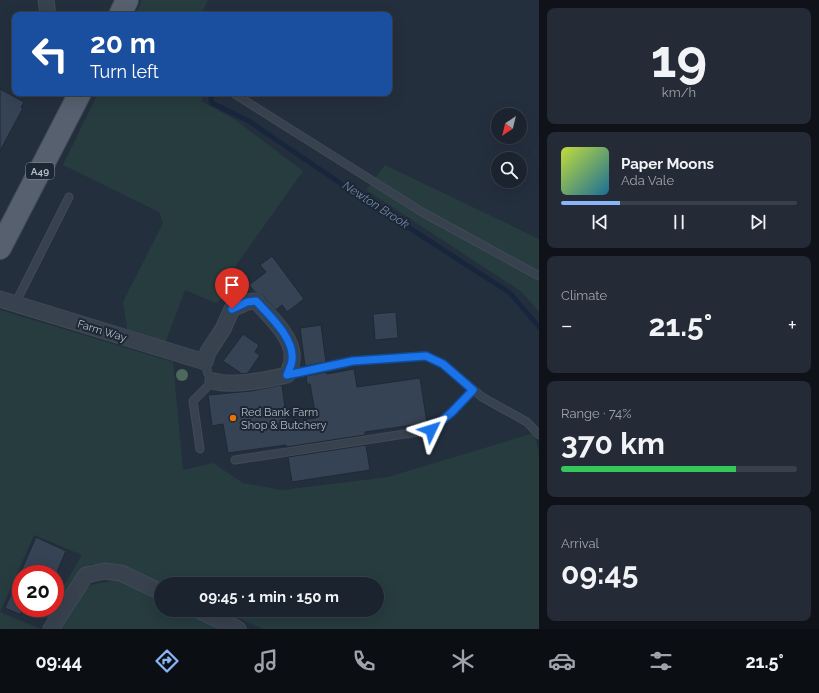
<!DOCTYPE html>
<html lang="en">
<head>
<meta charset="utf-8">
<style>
	body { margin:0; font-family:Raleway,sans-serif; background:#242b36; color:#f1f3f6; height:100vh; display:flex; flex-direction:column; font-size:15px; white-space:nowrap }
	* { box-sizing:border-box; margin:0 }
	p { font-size:13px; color:#a0a4aa }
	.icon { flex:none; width:22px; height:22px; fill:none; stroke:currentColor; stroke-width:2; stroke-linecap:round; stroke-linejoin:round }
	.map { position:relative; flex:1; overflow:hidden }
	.sheet { display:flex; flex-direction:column; gap:8px; padding:8px; background:#0f1319; width:280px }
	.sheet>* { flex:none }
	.banner { position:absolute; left:12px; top:12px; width:380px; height:84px; border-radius:8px; box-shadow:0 4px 16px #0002,0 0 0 1px #39404a; background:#1a4fa0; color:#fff; overflow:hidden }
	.needle { width:26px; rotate:215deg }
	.controls { position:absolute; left:491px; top:108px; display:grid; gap:8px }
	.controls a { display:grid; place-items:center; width:36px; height:36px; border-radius:50%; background:#1b232e; box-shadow:0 4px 16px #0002,0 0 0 1px #39404a; font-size:20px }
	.speed { position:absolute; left:12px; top:565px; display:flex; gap:8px; font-size:20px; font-weight:700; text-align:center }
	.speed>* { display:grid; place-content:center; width:52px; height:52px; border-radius:50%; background:#1b232e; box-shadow:0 4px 16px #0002,0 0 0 1px #39404a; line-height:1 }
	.speed .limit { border:6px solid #d22; background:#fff; color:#111 }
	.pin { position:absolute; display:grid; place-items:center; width:34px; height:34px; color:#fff; margin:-41px -17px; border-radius:50% 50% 50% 0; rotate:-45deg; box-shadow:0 0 4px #0007 }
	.pin .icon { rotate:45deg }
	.me { position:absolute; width:44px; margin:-22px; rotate:49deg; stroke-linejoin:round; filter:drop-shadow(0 0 3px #0008) }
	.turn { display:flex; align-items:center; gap:14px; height:84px; padding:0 12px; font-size:18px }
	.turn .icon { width:52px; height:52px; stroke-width:2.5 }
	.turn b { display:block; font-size:28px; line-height:34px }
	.big { font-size:30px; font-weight:700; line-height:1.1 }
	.sheet .widget { flex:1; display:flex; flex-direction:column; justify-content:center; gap:6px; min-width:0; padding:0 14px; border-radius:8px; background:#242b36 }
	.sheet .dial { align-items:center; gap:0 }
	.dial b { font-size:52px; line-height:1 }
	.song { display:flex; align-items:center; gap:12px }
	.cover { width:48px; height:48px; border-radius:6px; background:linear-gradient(135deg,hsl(70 70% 55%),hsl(200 70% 35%)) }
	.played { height:4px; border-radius:2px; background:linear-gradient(90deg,#8ab4f8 25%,#39404a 25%) }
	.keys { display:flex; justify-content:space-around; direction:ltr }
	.heat { display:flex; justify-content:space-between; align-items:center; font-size:22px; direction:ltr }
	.charge { height:6px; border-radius:3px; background:linear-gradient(90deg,#34c759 74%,#39404a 0) }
	.trip { position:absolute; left:154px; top:577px; width:230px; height:40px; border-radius:20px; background:#1b232e; box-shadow:0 4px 16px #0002,0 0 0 1px #39404a; font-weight:700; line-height:40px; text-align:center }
	.menu { display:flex; height:64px; justify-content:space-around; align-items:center; background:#0b0e12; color:#a0a4aa }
	.menu .icon { width:28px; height:28px }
	.menu .current { color:#8ab4f8 }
	.menu b { font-size:18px; color:#f1f3f6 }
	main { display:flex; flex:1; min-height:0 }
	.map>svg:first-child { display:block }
</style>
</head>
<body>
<main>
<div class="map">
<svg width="539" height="629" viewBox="0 0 539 629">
	<rect width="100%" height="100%" fill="#242f3e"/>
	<path fill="#263c3f" d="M142,0H208L201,15H135Z
		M98,93H205L201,101L234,119L303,171L232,271L243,284L216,303L185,290L164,346L128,333L123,302L163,223L159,212L63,165Z
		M385,165L539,239V312L522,292L366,190Z
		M0,310L173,362L183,470L213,463L243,483L282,490L388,477L534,433L539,451V629H263L220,610H377V584H161L116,564H91L50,621L45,618L51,608H55V601L82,555L34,535L0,612L41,629H0Z
		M120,579L161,594V610H210L249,629H60L57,626L83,592L91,585Z"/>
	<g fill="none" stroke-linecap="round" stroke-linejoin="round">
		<path stroke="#17263c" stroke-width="5" d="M210,93L212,103L247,120L343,185L510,293L539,327"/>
	</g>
	<path fill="#364354" stroke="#1f2835" d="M0,89L24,102L21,107L23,108L0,151Z
		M272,256L304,299L287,312L282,305L276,310L262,295L255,292L249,285L266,272L260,265Z
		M396,312L398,338L375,340L373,314Z
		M321,325L326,362L305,366L300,328Z
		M243,334L259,345L255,352L260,355L248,373L242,374L223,361Z
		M354,369L357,387L420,378L427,423L365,432V435L286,447V445L228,453L223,424L212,426L208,395L251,391L282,385L287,422L316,418L310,384H307L306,376L327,372V374Z
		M366,445L370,470L292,482L288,457Z
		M36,537L66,551L56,574H21V615L5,608Z"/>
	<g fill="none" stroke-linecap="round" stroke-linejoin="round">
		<defs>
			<path id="service" d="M233,93L422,212L539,276
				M15,304L69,197
				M287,375L353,361L426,356L443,364L482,397L527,422L539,435
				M200,449L193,401L213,381L208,374L205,362
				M235,460L431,430L452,412L473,390"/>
			<path id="minor" d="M46,0L48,15
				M0,299L205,362L208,352L223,329L232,309L247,302L256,301C269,315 295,339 292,360C292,365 288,371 287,375C266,380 233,387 213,381
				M198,610L238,629
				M51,629L86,575L104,571L121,573L161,592"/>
			<path id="primary" d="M120,15L127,0
				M0,248L80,93"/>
		</defs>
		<use href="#service" stroke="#414a57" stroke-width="9"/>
		<use href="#minor" stroke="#414a57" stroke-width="17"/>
		<use href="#primary" stroke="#414a57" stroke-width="24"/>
		<use href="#service" stroke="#38414e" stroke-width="7"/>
		<use href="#minor" stroke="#38414e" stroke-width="15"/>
		<use href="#primary" stroke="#56606e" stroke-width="22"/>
	</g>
	<circle fill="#4b6a5d" cx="182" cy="375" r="6"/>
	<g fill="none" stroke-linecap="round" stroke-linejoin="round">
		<defs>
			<path id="route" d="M232,309L247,302L256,301C269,315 295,339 292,360C292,365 288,371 287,375L353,361L426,356L443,364L473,390L452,412L431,430"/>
		</defs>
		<use href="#route" stroke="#114b97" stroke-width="10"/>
		<use href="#route" stroke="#1a73e8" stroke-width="7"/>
	</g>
	<circle fill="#e8710a" stroke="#1d2633" stroke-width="1.5" cx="233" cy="418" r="4"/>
	<g text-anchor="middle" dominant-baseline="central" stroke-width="4" stroke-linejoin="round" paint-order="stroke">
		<rect fill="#1d2633" stroke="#878f9c" stroke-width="1" x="26" y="163" width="28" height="16" rx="3"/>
		<g font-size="10" font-weight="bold" fill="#b4bcc9">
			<text x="40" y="171">A49</text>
		</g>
		<g font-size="11" fill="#b4bcc9" stroke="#1d2633">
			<text transform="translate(102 331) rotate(17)">Farm Way</text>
		</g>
		<g font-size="11" fill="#b4bcc9" stroke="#1d2633" text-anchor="start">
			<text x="241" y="412">Red Bank Farm<tspan x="241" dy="13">Shop &amp; Butchery</tspan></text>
		</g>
		<g font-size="12" font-style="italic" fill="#6d86a8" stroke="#1d2633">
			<text transform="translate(376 205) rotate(33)">Newton Brook</text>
		</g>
	</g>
</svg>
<div class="controls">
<a><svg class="needle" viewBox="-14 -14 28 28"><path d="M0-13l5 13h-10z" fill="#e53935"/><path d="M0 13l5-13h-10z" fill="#a0a4aa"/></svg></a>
<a><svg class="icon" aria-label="search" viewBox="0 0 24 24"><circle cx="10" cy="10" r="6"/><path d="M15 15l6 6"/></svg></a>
</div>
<div class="speed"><div class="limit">20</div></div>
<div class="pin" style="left:232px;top:309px;background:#d93025"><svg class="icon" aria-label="arrive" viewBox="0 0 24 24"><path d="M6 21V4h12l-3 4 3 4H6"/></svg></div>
<svg class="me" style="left:431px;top:430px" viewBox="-20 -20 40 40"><path d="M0-17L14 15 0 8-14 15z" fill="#1a73e8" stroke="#fff" stroke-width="4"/></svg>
<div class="trip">09:45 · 1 min · 150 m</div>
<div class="banner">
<div class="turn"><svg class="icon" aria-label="left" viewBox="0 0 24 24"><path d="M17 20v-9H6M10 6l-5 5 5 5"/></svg><div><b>20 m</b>Turn left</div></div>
</div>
</div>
<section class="sheet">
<div class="widget dial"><b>19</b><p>km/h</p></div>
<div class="widget">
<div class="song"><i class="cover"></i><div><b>Paper Moons</b><p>Ada Vale</p></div></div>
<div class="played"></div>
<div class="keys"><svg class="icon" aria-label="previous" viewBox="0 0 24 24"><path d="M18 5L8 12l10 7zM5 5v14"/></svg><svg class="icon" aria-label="pause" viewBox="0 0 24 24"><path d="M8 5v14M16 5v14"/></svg><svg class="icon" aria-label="next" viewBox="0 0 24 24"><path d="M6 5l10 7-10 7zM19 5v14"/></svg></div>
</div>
<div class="widget"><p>Climate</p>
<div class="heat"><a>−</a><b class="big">21.5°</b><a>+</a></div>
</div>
<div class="widget"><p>Range · 74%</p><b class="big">370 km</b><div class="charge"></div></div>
<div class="widget"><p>Arrival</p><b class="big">09:45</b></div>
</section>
</main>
<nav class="menu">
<b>09:44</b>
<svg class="icon current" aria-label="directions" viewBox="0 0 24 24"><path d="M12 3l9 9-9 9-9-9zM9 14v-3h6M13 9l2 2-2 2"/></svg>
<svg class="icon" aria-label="music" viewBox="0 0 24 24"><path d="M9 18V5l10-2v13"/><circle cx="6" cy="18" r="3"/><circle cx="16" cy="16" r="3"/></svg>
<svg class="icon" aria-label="phone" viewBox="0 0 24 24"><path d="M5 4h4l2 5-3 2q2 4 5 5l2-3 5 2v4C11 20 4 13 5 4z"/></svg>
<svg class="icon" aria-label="climate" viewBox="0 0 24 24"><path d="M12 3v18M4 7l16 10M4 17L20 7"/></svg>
<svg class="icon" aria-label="car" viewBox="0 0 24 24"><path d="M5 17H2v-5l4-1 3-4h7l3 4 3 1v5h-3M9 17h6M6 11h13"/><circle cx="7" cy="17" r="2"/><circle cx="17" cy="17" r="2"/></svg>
<svg class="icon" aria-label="filters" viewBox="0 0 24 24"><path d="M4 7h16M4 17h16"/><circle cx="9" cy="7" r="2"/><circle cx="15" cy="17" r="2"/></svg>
<b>21.5°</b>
</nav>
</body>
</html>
